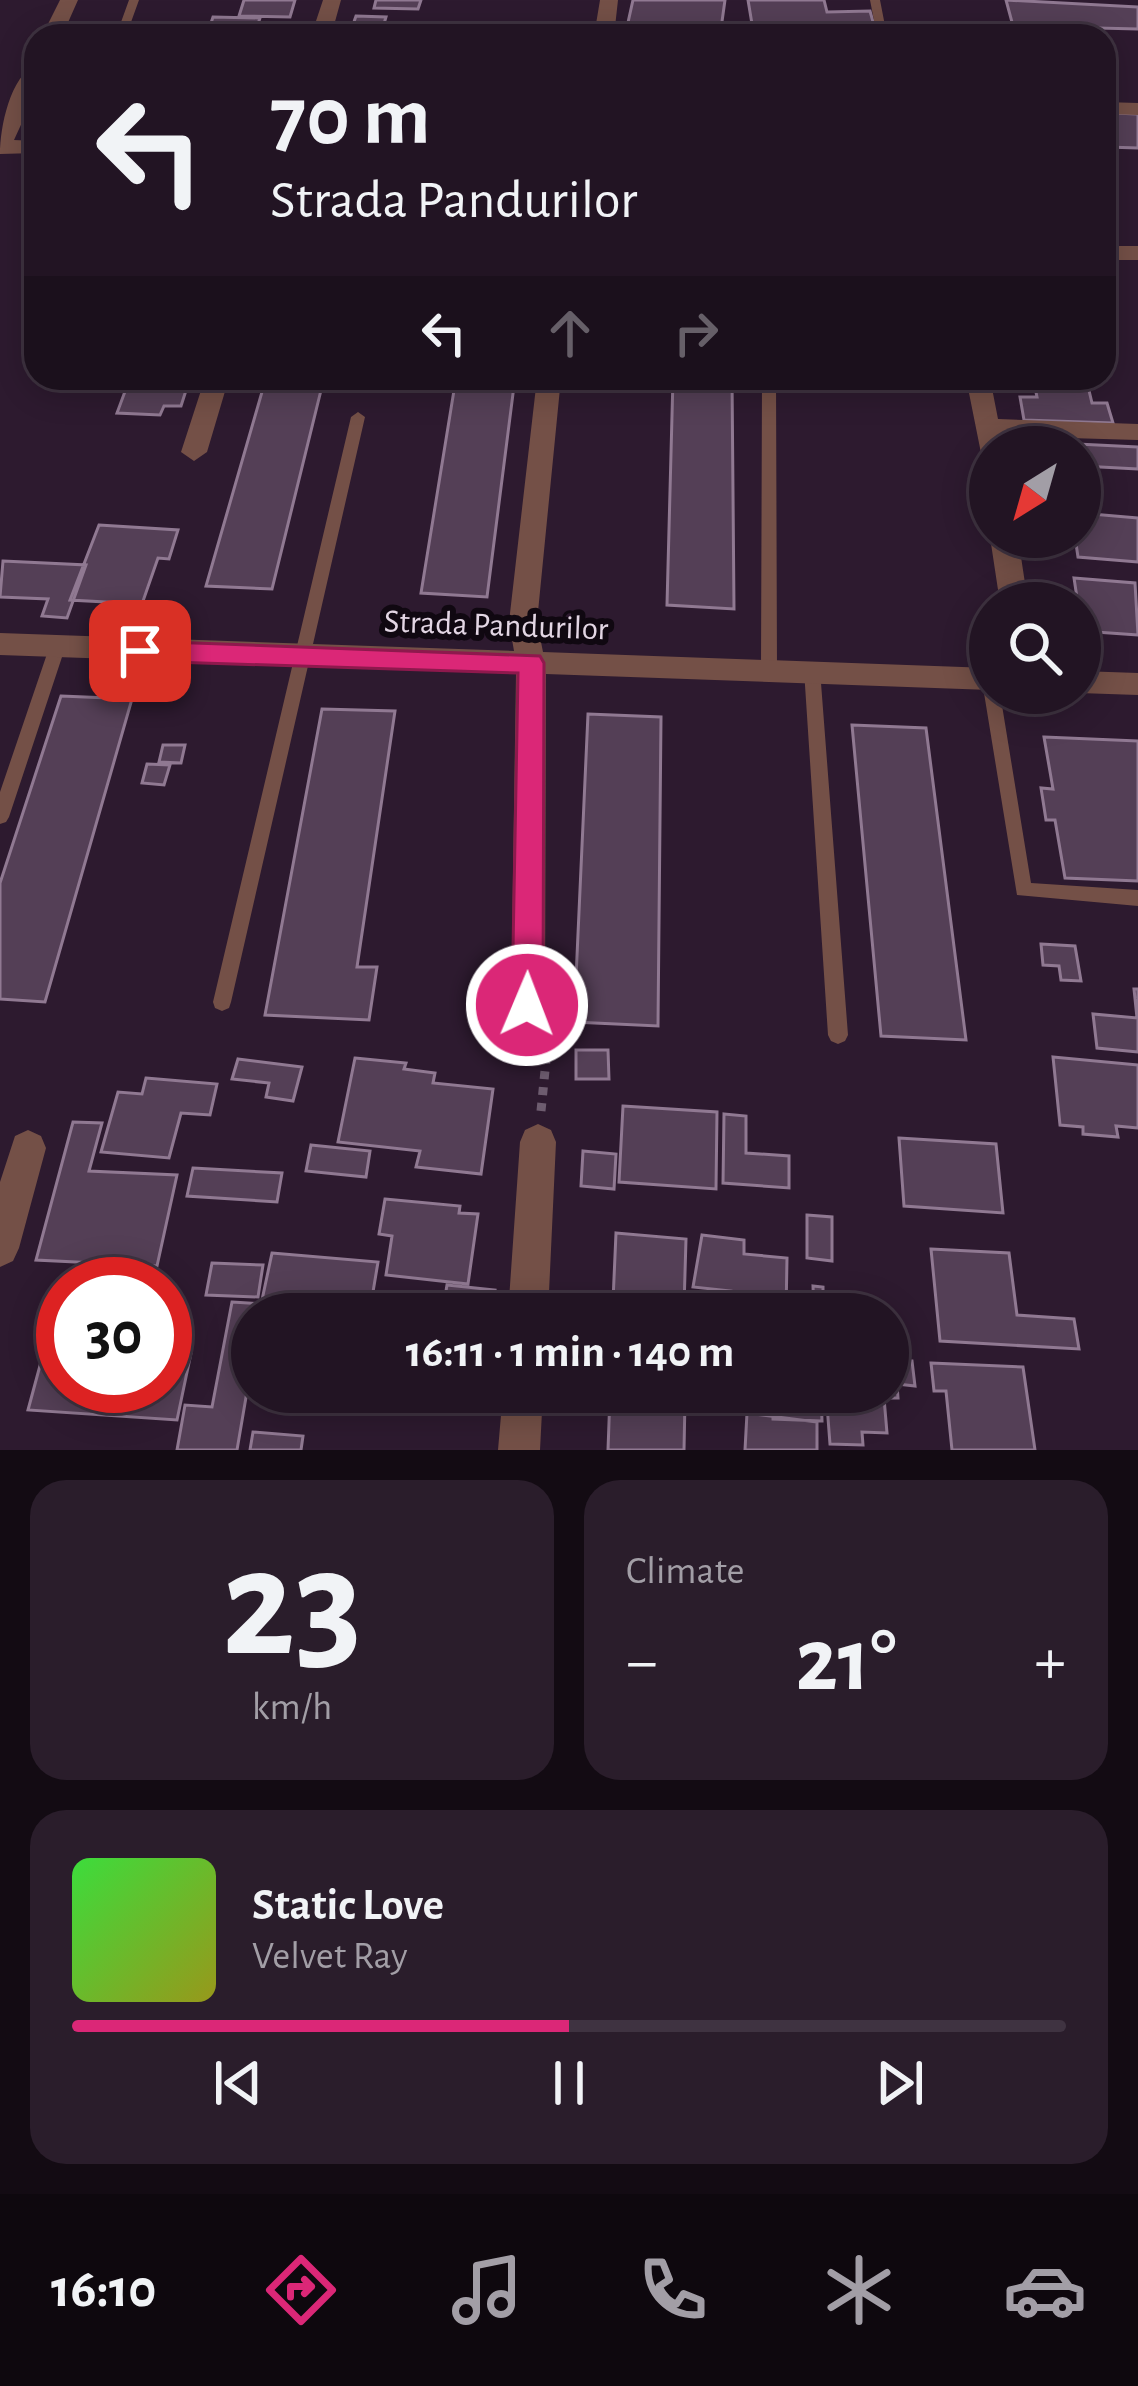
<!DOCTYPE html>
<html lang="en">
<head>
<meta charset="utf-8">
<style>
	body { margin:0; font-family:"Alegreya Sans",sans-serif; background:#2a1d2b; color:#f1f3f6; height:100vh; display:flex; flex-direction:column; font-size:45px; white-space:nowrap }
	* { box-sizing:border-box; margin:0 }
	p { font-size:39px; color:#a29ea6 }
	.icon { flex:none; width:66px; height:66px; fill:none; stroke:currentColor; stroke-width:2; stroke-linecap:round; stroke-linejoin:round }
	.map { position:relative; height:1450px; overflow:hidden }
	.sheet { display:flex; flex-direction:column; gap:30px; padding:30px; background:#130b13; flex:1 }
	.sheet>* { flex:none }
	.hud { position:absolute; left:24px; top:24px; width:1092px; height:366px; border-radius:36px; box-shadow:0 6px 30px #0003,0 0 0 3px #3f3341; background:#221423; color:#f1f3f6; overflow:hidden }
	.needle { width:78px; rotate:217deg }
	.buttons { position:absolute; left:969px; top:426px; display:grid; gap:24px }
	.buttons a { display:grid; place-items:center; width:132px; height:132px; border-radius:50%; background:#221423; box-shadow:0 6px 30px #0003,0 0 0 3px #3f3341; font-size:60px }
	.speed { position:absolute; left:36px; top:1257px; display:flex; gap:24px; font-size:60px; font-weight:700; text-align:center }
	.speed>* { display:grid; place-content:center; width:156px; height:156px; border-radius:50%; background:#221423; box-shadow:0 6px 30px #0003,0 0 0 3px #3f3341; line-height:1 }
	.speed .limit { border:18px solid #d22; background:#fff; color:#111 }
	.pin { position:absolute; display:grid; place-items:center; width:102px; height:102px; color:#fff; margin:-51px; border-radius:24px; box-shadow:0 6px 18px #0006 }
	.me { position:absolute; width:132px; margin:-66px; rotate:1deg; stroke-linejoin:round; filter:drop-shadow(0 0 9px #0008) }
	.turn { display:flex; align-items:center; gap:42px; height:252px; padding:0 48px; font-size:54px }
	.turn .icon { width:156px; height:156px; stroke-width:2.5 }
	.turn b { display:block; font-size:84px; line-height:102px }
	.lanes { display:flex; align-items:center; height:114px; padding:0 48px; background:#0003; justify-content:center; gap:60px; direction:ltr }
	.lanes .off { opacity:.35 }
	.big { font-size:90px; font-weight:700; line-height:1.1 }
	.sheet .tile { flex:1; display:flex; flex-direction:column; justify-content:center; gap:18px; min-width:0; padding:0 42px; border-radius:36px; background:#2a1d2b }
	.sheet .dial { align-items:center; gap:0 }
	.dial b { font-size:156px; line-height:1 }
	.song { display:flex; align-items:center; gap:36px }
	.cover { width:144px; height:144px; border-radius:18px; background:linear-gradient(135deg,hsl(120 70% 55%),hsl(60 70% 35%)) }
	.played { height:12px; border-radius:6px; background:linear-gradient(90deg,#db2777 50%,#3f3341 50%) }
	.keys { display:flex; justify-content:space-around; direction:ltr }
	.heat { display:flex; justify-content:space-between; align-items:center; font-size:66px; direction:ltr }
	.sheet .tiles { flex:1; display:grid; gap:30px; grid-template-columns:1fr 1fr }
	.tile:last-child { grid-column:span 2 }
	.trip { position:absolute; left:231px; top:1293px; width:678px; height:120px; border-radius:60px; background:#221423; box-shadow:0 6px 30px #0003,0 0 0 3px #3f3341; font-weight:700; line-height:120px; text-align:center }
	.tab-bar { display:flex; height:192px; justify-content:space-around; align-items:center; background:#0e080e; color:#a29ea6 }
	.tab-bar .icon { width:84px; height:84px }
	.tab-bar .active { color:#db2777 }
	.tab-bar b { font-size:54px; color:#f1f3f6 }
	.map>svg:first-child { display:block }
</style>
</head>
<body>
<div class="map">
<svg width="1138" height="1450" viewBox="0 0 1138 1450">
	<rect width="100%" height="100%" fill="#2d1a2f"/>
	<path fill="#543f56" stroke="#907992" stroke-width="3" d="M244,0H295L290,17L239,16Z
		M376,0H421L418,9L374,8Z
		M633,0H725L720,36H625Z
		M748,0H824L827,12L870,11L877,36H754Z
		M1006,0L1138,7V29L1013,26Z
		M356,16L386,17L381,34L350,33Z
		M213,17L260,18L257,27L210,26Z
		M1113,113L1138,114V148L1107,147L1104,123H1116Z
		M130,378H190L181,406H164L160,415L117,413Z
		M266,378H324L272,589L206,586Z
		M456,378H515L487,597L421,593Z
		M673,378H732L734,609L667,605Z
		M1033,378H1086L1092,403H1107L1113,423L1024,420L1020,397H1037Z
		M1077,444L1138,447V469L1082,466Z
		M1080,513L1138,518V562L1078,557L1075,537H1080Z
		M99,525L178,530L169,559L158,558L142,604L70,600Z
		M3,561L86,565L67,618L42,616L48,599L0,597Z
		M1074,578L1135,583L1138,635L1082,631Z
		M61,696L132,699L45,1002L0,999V883Z
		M322,709L395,711L357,967H377L369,1020L265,1015Z
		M588,714L661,717L658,1026L574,1022Z
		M852,725L926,728L966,1040L881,1036Z
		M1044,737L1138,741V881L1065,878L1055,820H1046L1041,788L1053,789Z
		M163,745H185L181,763L159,762Z
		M147,764L170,765L164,785L142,783Z
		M1041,944L1075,946L1081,981L1061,980L1059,966L1043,965Z
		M1134,989H1138V1052L1097,1048L1093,1014L1137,1018Z
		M576,1050H608L609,1079H576Z
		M1053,1057L1138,1065V1128L1116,1126L1118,1137L1083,1134V1127L1060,1125Z
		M355,1058L406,1063L404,1069L435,1073L433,1083L493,1089L481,1174L416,1167L420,1151L338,1142Z
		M238,1059L302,1067L293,1101L266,1097L269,1083L232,1079Z
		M146,1078L217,1084L210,1115L181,1113L169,1158L101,1152L118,1092L142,1094Z
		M623,1106L717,1112L716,1189L619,1182Z
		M724,1114L746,1116V1153L789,1156V1188L723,1183Z
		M73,1122L102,1123L89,1171L177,1175L157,1266L36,1260Z
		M899,1138L996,1144L1003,1213L904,1206Z
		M311,1145L370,1151L366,1177L306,1171Z
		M583,1151L616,1154L614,1189L581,1186Z
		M193,1168L282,1173L277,1202L187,1196Z
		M385,1199L460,1206L459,1213L478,1214L468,1284L386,1275L392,1236L379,1234Z
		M807,1215L832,1217V1261L807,1258Z
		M616,1233L686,1239L684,1307L613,1301Z
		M702,1235L744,1240V1254L787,1258L786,1314H730L731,1291L693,1287Z
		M931,1249L1009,1253L1017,1315L1074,1319L1079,1349L940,1341Z
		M272,1253L378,1262L370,1310L262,1300Z
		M212,1263L263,1265L258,1297L206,1295Z
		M447,1285L495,1290L491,1314L443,1309Z
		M813,1286L823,1287V1300L840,1301L841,1314H814Z
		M232,1302L262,1304L260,1314H252V1362L237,1450H177L185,1405L212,1407Z
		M55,1310H63V1386H165V1351L191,1353L177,1420L28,1410Z
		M888,1336H892L894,1360L912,1361L915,1386L897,1384L898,1398H884L887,1433L862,1432L863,1445L830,1444L826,1392H888Z
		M931,1363L1023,1367L1035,1450H952L946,1391H934Z
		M377,1392H454V1398L422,1396L421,1413L375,1410Z
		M772,1392H821L822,1421L773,1419Z
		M610,1395L685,1400L684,1450H608Z
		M747,1413L817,1422V1450H745Z
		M253,1432L303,1436L301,1450H250Z"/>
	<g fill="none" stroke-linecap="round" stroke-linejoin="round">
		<path stroke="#6d5c6f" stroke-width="9" stroke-dasharray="8 8" stroke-linecap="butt" d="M541,1111L549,1030"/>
		<path fill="#745047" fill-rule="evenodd" d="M129,0H139L126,36H116Z
			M870,0H880L887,36H877Z
			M762,378H776L777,668L769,674L761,668Z
			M358,412L365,417L231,1002L229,1008L222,1011L215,1008L213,1002L351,417Z
			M57,642L65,648L9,817L6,822L0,824V792L49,648Z
			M812,664L820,670L848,1035L845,1041L838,1044L831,1041L828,1035L804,670Z
			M990,687V693H1000L1031,883L1138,890V906L1017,895L984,693Z"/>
		<path fill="#745047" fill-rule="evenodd" d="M60,0H78L62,36H42Z
			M323,0H341L331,36H311Z
			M600,0H618L614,36H594Z
			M36,64V92L14,140L36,141V153L0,154C0,127 10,77 36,64Z
			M1104,102L1138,103V115L1104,114Z
			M1104,246H1138V260H1104Z
			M205,378H229L207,452L194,461L181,452Z
			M537,378H561L537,622L543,652L990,668V690L546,674L545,1005L540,1016L528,1021L516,1016L511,1005L516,673L0,655V633L514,651L509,622Z
			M966,378H990L998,419L1138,424V440L1001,436L1003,447H990V456L981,453Z
			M990,537H1018L1028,603H1000Z
			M1080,671L1138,673V695L1079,693Z
			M538,1124L551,1130L556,1142L548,1314H508L520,1142L525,1130Z
			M28,1130L41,1136L46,1148L19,1248L13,1261L0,1267V1182L15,1136Z
			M503,1392H543L540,1450H498Z"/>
	</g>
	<path fill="#db2777" stroke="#8e194d" stroke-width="3" d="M140,641L540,656L544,663L543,1005L538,1015L527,1019L516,1015L512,1005L518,673L140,661L127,651Z"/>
	<g text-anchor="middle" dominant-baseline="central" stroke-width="12" stroke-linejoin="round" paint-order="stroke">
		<g font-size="33" fill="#e3d6e4" stroke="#100811">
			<text transform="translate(496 626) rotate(2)">Strada Pandurilor</text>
		</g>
	</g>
</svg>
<div class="buttons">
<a><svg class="needle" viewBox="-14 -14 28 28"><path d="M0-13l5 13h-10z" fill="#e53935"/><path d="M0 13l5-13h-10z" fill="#a29ea6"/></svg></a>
<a><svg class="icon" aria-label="search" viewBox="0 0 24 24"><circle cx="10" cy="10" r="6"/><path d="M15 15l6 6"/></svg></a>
</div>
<div class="speed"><div class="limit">30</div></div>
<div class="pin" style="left:140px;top:651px;background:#d93025"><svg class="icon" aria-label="arrive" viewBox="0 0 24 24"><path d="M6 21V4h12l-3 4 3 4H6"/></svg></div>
<svg class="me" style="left:527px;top:1005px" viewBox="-20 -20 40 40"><circle r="17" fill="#db2777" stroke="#fff" stroke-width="3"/><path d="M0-11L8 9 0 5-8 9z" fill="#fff"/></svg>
<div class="trip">16:11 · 1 min · 140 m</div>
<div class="hud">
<div class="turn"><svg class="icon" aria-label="left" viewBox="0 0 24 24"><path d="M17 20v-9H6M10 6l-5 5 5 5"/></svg><div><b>70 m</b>Strada Pandurilor</div></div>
<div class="lanes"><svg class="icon" aria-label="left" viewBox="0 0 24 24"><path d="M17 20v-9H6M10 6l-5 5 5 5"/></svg><svg class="icon off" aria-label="ahead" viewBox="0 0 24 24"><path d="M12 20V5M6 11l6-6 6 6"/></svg><svg class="icon off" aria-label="right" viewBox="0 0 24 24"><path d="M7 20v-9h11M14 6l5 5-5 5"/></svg></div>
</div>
</div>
<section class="sheet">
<div class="tiles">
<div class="tile dial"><b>23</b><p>km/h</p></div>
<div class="tile"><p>Climate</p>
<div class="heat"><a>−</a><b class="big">21°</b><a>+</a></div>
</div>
<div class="tile">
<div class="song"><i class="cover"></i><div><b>Static Love</b><p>Velvet Ray</p></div></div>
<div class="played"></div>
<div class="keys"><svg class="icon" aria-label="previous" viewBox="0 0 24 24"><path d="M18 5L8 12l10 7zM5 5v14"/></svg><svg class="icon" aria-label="pause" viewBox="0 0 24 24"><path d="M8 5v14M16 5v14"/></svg><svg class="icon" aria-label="next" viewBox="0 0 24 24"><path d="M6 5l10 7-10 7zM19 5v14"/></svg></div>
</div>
</div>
</section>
<nav class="tab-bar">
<b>16:10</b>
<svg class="icon active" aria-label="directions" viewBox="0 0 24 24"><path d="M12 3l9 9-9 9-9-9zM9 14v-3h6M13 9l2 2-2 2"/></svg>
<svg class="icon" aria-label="music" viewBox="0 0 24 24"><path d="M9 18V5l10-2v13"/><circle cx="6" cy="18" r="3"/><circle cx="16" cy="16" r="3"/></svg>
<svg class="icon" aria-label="phone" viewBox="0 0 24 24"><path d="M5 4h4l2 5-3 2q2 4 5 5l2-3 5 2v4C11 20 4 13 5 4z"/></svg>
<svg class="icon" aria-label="climate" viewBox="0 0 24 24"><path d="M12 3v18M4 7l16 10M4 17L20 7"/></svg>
<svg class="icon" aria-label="car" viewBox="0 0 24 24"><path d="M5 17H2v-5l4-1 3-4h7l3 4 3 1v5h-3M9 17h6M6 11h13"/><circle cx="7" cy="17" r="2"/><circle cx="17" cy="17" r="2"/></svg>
</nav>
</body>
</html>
